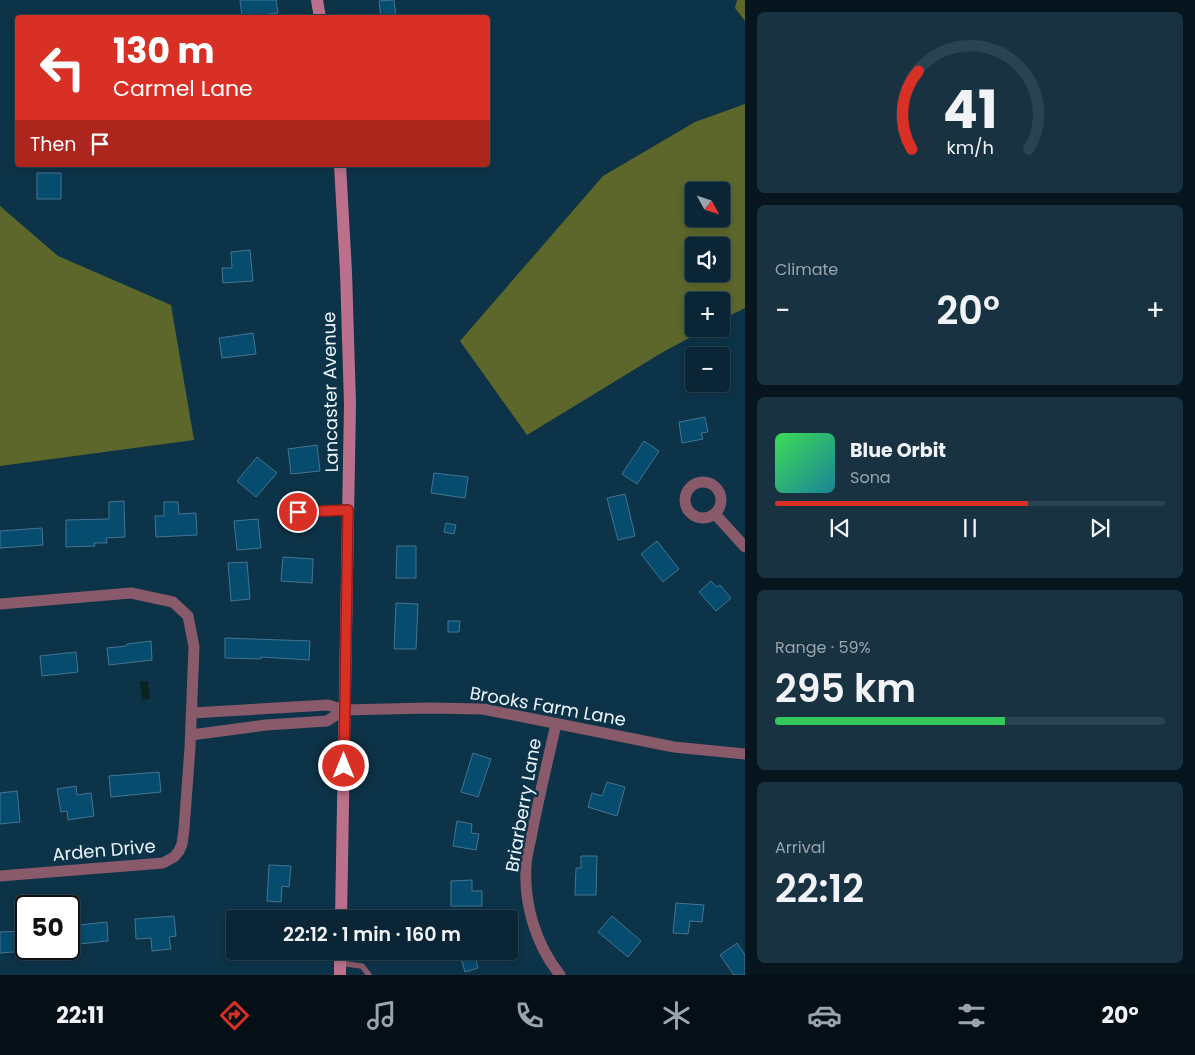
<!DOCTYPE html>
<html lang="en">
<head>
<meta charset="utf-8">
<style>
	body { margin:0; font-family:Poppins,sans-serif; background:#183242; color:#f1f3f6; height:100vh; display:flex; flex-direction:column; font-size:19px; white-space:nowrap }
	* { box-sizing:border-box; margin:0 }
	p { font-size:16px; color:#99a5ad }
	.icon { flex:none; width:28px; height:28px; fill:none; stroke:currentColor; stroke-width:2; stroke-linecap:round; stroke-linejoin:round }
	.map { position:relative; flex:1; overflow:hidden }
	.panel { display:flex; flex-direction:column; gap:12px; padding:12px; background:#06151e; width:450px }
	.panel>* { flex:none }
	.guide { position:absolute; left:15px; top:15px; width:475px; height:152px; border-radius:5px; box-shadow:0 2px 8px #0003,0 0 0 1px #2a4351; background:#d93025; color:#fff; overflow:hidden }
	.needle { width:32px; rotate:130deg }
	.buttons { position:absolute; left:685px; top:182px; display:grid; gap:10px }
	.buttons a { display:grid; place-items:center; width:45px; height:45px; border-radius:5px; background:#0a2636; box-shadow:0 2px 8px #0003,0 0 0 1px #2a4351; font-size:25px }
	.speed { position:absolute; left:15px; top:895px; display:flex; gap:10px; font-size:25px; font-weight:700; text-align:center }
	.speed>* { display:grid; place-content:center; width:65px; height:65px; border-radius:50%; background:#0a2636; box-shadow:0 2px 8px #0003,0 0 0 1px #2a4351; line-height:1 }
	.speed .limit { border:2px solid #111; border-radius:8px; background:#fff; color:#111 }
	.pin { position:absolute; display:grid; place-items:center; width:42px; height:42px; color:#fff; margin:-21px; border:2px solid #fff; border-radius:50%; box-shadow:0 1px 5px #0007 }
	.me { position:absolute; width:55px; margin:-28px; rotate:0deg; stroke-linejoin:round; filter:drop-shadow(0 0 4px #0008) }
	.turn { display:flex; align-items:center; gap:18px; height:105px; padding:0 15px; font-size:22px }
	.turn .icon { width:65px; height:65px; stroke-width:2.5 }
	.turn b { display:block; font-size:35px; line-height:42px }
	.then { display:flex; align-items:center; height:48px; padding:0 15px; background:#0003; gap:10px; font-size:19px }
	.big { font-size:38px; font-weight:600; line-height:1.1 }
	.panel .card { flex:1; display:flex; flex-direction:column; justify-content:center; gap:8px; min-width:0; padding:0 18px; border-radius:8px; background:#183242 }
	.panel .dial { align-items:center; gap:0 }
	.dial svg { height:130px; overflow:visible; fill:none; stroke:#2a4351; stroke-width:7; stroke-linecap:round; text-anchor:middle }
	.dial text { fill:#f1f3f6; stroke:none }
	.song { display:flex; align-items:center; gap:15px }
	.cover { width:60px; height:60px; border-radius:8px; background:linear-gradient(135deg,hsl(130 70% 55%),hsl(190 70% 35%)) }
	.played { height:5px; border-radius:2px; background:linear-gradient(90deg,#d93025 65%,#2a4351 65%) }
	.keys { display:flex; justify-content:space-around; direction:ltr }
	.heat { display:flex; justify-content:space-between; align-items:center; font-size:28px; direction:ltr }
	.charge { height:8px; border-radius:4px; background:linear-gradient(90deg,#34c759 59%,#2a4351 0) }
	.trip { position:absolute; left:226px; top:910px; width:292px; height:50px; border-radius:5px; background:#0a2636; box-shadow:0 2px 8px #0003,0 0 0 1px #2a4351; font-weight:600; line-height:50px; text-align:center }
	.dock { display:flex; height:80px; justify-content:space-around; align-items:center; background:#040f16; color:#99a5ad }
	.dock .icon { width:35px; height:35px }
	.dock .on { color:#d93025 }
	.dock b { font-size:22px; color:#f1f3f6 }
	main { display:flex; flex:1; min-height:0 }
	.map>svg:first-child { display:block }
</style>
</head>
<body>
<main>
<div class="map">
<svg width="745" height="975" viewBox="0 0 745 975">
	<rect width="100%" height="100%" fill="#0d3348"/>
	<path fill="#5d672b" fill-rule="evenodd" d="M737,0H745V21L735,8Z
		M745,104V308L721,320V301H694V329H706L663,352L527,435L460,341L603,176L695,122ZM694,191H721V219H694ZM694,246H721V274H694Z
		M0,206L58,256L171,305L194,440L0,466Z"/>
	<path fill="#0a241f" d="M148,681L150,699L142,700L140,682Z"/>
	<path fill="#064c6e" stroke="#457492" d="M240,0H276L278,13L242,17Z
		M394,0L396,18H381L379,1Z
		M37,173H61V199H37Z
		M250,250L253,281L223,283L222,268H232L231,252Z
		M253,333L256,354L222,358L219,338Z
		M705,417L708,432L701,433L703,439L682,443L679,422Z
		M644,441L659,451L637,484L622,474Z
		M317,445L320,471L291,474L288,449Z
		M257,457L277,473L256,497L237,481Z
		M434,473L468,477L465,498L431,493Z
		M625,494L635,536L618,540L607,498Z
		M124,501L125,537L106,538L107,543H94L95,546L66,547V520L109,519V502Z
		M164,502H178L179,514L196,513L197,535L156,537L155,516H164Z
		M258,519L261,548L237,550L234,521Z
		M446,523L456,525L454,534L444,532Z
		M42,528L43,545L0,548V531Z
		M657,541L679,569L663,582L641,554Z
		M397,546H416V578H396Z
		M283,557L313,559L312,583L281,581Z
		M247,562L250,599L231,601L228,563Z
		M711,581L717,587L720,585L731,598L716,611L699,592Z
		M396,603L418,604L416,649H394Z
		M448,621H460L459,632H448Z
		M225,638L310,641L309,660L261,657V659L225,658Z
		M151,641L152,660L109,665L107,648L126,646L127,644Z
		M76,652L78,672L42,676L40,656Z
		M473,753L491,759L478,797L461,792Z
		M159,772L161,792L111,797L109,776Z
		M607,782L625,787L617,816L588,807L592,793L602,796Z
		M76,786L77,795L91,793L94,816L68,820L67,811L61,812L57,789Z
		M17,791L20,822L0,824V793Z
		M457,821L472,824L471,833L479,834L476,850L453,846Z
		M581,856H597L596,895H575L576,868H581Z
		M269,865L291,866L289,887L282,886L281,902L267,901Z
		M472,880V891H482V906H451V881Z
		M676,903L704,905L702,922L690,921L688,934L673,933Z
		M174,916L176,936L169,937L171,949L152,951L151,938L136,939L135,919Z
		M612,916L641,941L628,957L598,932Z
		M107,922L108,941L69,945V926Z
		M26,931V951L0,953V932Z
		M737,943L745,955V975H734L720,955Z
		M459,951H474L478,968L465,972Z"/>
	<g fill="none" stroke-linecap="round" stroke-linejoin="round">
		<path stroke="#895a6a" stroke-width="5.5" d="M340,963L362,966L369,975"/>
		<path stroke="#895a6a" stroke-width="11" d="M685 500a18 18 0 1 1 36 0a18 18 0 1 1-36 0Z
			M298,512L348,510
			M715,514L745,547
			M0,604L131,593L173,602L188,616L194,647L190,748L184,829L182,844L179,851L174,857L163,863L0,876
			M192,713L328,705L344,710L429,708L483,709L674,747L745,754
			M556,724C548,760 539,796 532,833C530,844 526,856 526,867C524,905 536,945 560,975
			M191,735L266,725L327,721L344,710"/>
		<path stroke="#bb718b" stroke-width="12" d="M317,0L320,18
			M340,165L346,272L350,404L341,919
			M340,975V951"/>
	</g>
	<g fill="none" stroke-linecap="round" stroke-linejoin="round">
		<defs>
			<path id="route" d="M298,512L348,510L344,766"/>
		</defs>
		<use href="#route" stroke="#8d1f18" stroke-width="12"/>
		<use href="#route" stroke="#d93025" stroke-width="9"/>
	</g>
	<g text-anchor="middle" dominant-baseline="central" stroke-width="5" stroke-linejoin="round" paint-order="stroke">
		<g font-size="18" fill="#ebf5fc" stroke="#0d3348">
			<text transform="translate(330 392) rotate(-91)">Lancaster Avenue</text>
			<text transform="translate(548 706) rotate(10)">Brooks Farm Lane</text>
			<text transform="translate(523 805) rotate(-80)">Briarberry Lane</text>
			<text transform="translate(104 850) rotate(-5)">Arden Drive</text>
		</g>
	</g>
</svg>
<div class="buttons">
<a><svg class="needle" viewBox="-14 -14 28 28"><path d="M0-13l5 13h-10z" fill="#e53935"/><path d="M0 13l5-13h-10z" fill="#99a5ad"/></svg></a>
<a><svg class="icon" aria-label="sound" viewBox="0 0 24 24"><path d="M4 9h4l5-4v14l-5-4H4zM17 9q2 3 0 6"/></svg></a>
<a>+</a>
<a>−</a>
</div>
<div class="speed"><div class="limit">50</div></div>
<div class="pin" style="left:298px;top:512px;background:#d93025"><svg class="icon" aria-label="arrive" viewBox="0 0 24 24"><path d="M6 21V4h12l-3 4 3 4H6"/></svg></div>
<svg class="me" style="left:344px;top:766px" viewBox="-20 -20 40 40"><circle r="17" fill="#d93025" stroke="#fff" stroke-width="3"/><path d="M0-11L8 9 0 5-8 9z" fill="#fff"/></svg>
<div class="trip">22:12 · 1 min · 160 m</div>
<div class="guide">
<div class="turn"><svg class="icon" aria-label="left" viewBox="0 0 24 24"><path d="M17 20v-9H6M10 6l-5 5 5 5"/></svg><div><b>130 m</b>Carmel Lane</div></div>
<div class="then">Then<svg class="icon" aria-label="arrive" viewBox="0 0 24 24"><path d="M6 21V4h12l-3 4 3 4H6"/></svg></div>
</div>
</div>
<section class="panel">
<div class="card dial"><svg viewBox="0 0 100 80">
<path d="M14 69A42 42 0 1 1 86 69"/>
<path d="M14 69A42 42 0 0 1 18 21" stroke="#d93025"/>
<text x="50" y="56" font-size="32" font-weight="700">41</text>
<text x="50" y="72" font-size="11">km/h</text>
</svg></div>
<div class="card"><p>Climate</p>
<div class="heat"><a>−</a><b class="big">20°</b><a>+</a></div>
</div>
<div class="card">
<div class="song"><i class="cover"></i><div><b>Blue Orbit</b><p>Sona</p></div></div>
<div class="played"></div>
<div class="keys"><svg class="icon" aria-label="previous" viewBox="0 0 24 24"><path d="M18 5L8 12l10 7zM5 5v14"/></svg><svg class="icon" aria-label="pause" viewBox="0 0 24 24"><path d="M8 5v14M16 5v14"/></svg><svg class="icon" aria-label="next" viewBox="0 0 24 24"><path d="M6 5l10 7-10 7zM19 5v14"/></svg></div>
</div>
<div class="card"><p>Range · 59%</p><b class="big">295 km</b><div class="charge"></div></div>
<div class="card"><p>Arrival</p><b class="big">22:12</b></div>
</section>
</main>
<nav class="dock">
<b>22:11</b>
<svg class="icon on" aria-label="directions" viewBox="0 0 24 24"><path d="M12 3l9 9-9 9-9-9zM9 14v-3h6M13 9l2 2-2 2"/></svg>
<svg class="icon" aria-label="music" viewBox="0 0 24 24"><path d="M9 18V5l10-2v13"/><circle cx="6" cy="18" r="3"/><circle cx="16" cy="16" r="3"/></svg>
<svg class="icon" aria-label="phone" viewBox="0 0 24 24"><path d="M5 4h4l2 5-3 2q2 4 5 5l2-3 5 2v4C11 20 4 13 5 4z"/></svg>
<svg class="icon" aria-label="climate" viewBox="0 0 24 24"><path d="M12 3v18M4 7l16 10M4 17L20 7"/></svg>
<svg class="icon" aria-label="car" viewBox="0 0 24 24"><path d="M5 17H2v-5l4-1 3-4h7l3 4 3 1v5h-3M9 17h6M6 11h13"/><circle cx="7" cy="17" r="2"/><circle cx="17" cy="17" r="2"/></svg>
<svg class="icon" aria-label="filters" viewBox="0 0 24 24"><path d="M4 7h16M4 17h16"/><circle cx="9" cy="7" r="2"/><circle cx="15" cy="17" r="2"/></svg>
<b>20°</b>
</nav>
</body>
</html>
